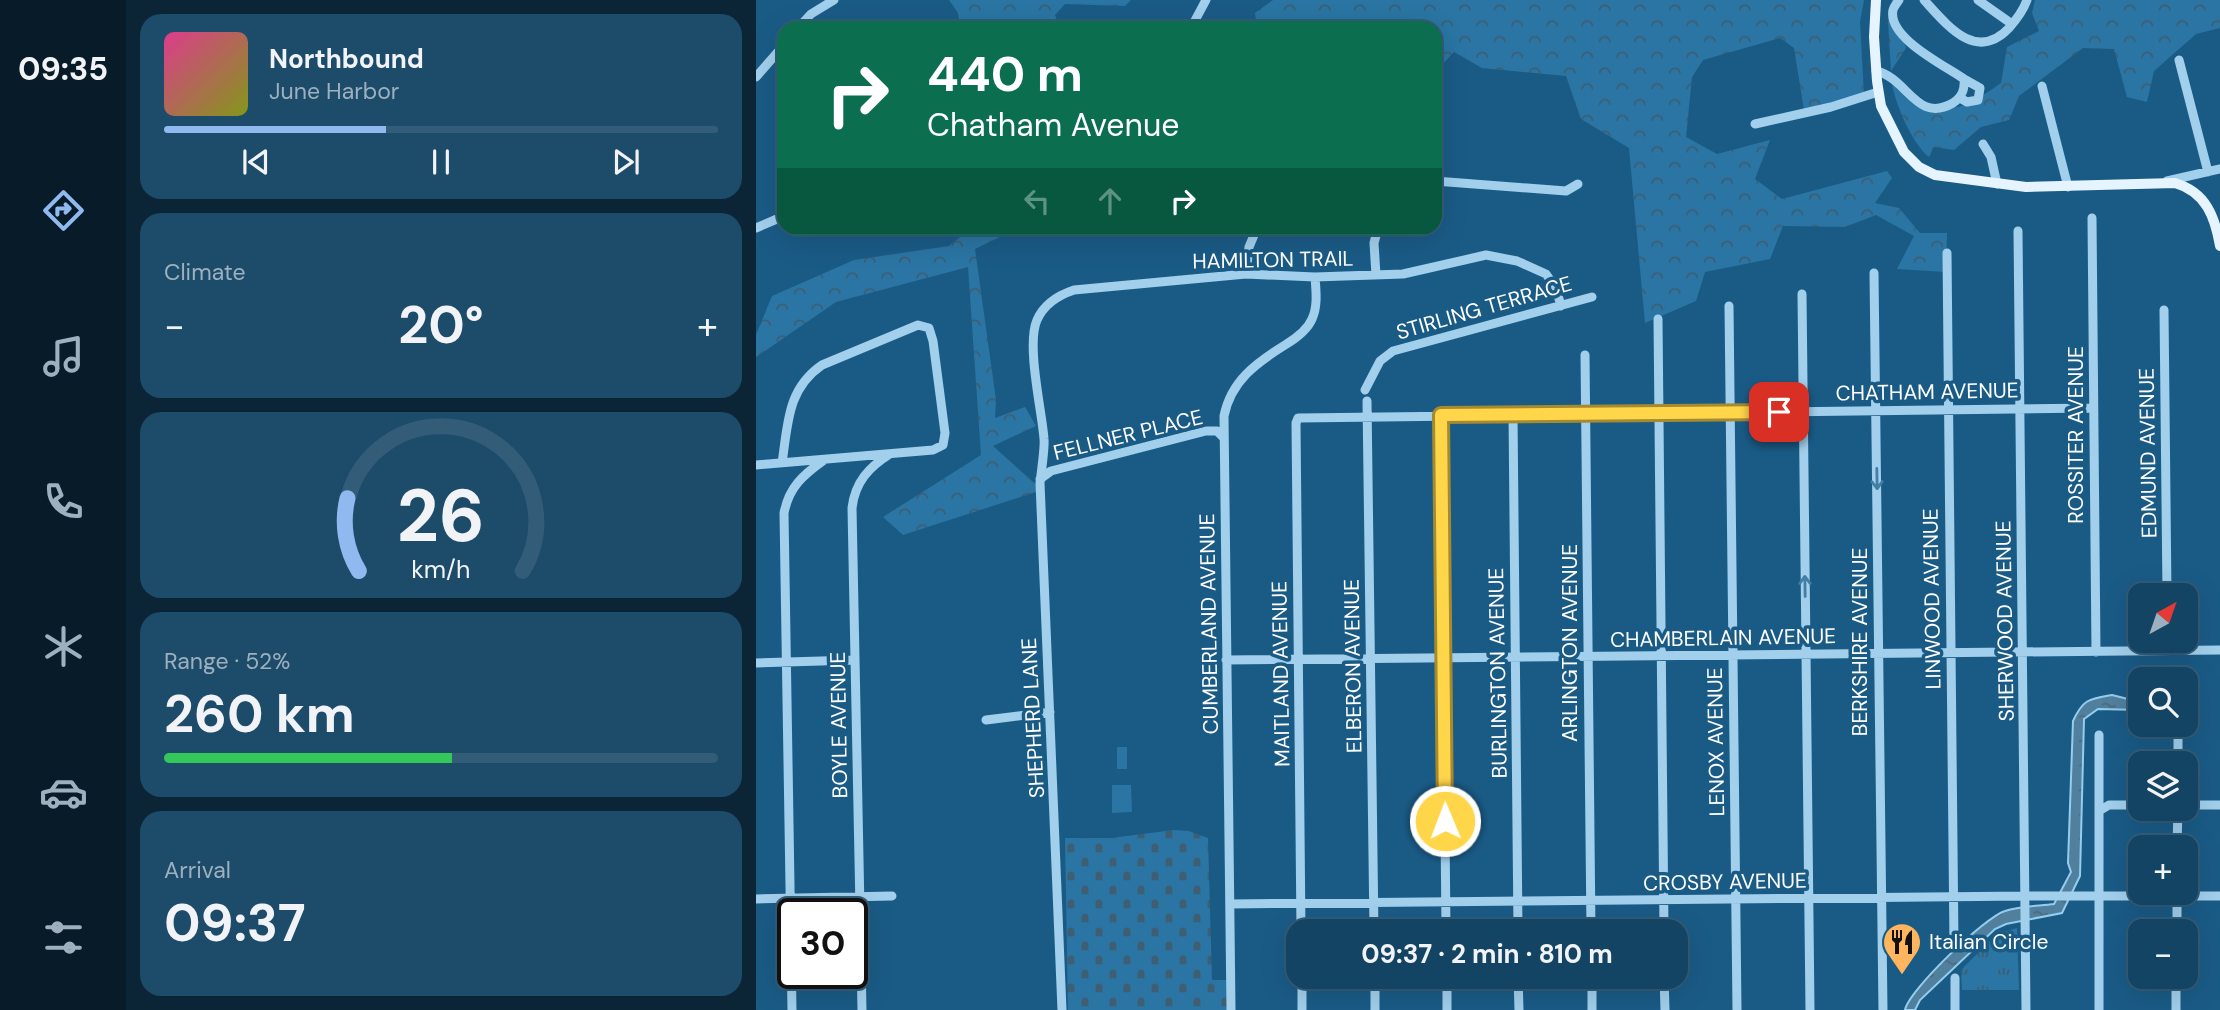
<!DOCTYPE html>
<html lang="en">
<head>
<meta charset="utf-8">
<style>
	body { margin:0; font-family:"DM Sans",sans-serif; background:#1d4b6a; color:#f1f3f6; height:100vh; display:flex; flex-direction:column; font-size:26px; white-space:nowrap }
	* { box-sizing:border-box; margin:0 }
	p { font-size:23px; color:#9db0bf }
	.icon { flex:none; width:38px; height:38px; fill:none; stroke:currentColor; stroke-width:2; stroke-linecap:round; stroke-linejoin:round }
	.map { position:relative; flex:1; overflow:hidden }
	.details { display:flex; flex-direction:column; gap:14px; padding:14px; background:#0b2537; width:630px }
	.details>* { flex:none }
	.guide { position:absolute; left:21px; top:21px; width:665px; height:214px; border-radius:21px; box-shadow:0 7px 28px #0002,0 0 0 2px #335c78; background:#0b6e4f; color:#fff; overflow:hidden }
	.needle { width:46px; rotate:40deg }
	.controls { position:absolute; left:1372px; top:583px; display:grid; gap:14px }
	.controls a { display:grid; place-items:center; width:70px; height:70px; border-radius:14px; background:#144464; box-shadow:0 7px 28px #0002,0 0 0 2px #335c78; font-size:35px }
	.speed { position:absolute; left:21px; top:898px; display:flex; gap:14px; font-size:35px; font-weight:700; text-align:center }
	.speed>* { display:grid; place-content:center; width:91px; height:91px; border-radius:50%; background:#144464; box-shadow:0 7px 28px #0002,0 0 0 2px #335c78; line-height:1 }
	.speed .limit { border:4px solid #111; border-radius:10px; background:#fff; color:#111 }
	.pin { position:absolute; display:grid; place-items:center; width:60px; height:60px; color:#fff; margin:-30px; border-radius:14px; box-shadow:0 4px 10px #0006 }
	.me { position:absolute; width:77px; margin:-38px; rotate:359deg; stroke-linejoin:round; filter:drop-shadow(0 0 5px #0008) }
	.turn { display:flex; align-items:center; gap:24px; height:147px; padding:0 35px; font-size:32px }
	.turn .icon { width:91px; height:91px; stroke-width:2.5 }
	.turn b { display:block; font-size:49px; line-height:60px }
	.lanes { display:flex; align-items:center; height:66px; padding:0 35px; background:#0003; justify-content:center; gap:35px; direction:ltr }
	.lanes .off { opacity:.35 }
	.big { font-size:52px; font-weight:700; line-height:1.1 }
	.details .card { flex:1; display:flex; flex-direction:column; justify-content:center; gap:10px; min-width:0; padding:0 24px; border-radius:21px; background:#1d4b6a }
	.details .dial { align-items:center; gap:0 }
	.dial svg { height:182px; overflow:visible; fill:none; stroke:#335c78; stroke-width:7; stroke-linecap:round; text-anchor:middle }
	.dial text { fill:#f1f3f6; stroke:none }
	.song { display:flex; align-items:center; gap:21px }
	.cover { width:84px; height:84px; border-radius:10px; background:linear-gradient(135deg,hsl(330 70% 55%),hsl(70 70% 35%)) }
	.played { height:7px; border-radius:4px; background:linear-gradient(90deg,#90b9f0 40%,#335c78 40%) }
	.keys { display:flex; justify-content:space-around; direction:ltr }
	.heat { display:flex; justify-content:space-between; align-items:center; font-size:38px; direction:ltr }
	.charge { height:10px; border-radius:5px; background:linear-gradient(90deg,#34c759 52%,#335c78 0) }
	.trip { position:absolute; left:530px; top:919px; width:402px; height:70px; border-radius:21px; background:#144464; box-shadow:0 7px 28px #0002,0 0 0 2px #335c78; font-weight:700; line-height:70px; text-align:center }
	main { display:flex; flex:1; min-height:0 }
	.dock { display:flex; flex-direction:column; width:126px; justify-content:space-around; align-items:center; background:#081b28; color:#9db0bf }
	.dock .icon { width:49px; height:49px }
	.dock .selected { color:#90b9f0 }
	.dock b { font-size:32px; color:#f1f3f6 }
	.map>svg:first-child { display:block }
</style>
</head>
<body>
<main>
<nav class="dock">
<b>09:35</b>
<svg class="icon selected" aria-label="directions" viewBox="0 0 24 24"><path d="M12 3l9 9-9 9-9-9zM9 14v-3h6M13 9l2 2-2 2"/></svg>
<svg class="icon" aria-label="music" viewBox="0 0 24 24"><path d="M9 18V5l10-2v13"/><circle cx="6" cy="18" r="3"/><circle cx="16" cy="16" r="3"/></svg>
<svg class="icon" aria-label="phone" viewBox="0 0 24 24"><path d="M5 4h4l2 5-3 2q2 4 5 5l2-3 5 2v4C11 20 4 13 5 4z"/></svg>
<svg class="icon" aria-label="climate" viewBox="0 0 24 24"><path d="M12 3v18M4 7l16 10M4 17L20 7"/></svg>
<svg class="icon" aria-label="car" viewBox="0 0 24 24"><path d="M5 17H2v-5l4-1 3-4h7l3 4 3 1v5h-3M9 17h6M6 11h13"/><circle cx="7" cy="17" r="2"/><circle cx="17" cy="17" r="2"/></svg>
<svg class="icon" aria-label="filters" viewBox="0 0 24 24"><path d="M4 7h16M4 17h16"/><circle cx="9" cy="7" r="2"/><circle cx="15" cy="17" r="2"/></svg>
</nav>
<section class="details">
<div class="card">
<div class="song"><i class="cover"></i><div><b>Northbound</b><p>June Harbor</p></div></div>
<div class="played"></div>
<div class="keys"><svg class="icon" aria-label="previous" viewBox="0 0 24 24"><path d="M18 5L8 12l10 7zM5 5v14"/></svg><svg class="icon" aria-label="pause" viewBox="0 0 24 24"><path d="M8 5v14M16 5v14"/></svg><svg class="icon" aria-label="next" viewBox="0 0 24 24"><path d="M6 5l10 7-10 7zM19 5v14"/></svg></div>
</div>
<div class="card"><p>Climate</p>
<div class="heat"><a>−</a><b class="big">20°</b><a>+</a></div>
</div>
<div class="card dial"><svg viewBox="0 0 100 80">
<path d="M14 69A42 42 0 1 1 86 69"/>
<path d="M14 69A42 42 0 0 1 9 37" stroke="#90b9f0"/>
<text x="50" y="56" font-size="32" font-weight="700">26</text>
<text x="50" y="72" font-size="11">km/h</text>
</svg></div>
<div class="card"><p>Range · 52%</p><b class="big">260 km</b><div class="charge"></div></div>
<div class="card"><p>Arrival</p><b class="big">09:37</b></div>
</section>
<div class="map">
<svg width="1464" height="1010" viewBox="0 0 1464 1010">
	<defs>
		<pattern id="grass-tufts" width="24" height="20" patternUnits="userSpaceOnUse" patternTransform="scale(1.75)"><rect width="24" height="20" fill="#2a75a3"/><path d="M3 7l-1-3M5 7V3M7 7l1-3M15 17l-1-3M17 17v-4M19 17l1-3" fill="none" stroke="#3d5e73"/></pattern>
		<pattern id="forest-crowns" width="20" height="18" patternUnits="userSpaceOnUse" patternTransform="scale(1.75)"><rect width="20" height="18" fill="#2a75a3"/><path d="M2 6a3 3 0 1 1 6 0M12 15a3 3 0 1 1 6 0" fill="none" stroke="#3d5e73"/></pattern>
		<pattern id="cemetery-stones" width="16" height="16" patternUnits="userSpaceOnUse" patternTransform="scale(1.75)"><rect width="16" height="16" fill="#2a75a3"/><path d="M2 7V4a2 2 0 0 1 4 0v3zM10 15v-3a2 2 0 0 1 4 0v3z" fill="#3d5e73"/></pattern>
		<pattern id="water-ripples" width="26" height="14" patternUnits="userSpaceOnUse" patternTransform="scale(1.75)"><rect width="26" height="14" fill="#51809e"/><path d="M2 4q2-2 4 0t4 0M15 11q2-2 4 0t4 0" fill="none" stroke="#4f6979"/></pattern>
	</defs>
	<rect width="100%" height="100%" fill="#1a5b86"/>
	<path fill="url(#grass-tufts)" d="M1261,928L1263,990H1206L1205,970L1241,934Z"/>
	<path fill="url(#forest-crowns)" d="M193,0H375L369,6L309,4L299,15L304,28H204L202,13Z
		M517,0H1108L1104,22L1108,95L1049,116L1038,48L1024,38L947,60L936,77L930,137L961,154L1014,140L999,179L1026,199L1131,171L1136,178L1119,203L1143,208L1164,233H1191L1190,272L1141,269L1158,236L1120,215L1089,227L1027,226L1014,259L949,272L940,301L889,323L873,148L825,119L810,76L726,68L698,52L679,72V28H501L499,13Z
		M1136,0H1146L1139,14L1150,48L1135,71L1132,22Z
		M1279,0H1464V28L1440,34L1398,71L1391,102L1371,97L1358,49L1327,48L1263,96L1253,120L1225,127L1198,150L1178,147L1173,157C1156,144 1136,98 1135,76C1144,85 1157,101 1169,105C1198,117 1222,99 1245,83L1251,47L1283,31L1276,13Z
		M210,228H241L246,236L219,249L240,400L239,418L269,407L280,426L237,446L286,490L147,535L127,517L225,455L212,267L80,302L0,357V335L16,296L98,260L193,246L209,233Z"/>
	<path fill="url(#cemetery-stones)" d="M418,830L433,831L452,838L456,980H474V1010H312L309,838H355Z"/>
	<path fill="#2a75a3" d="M361,747H371V769H361Z
		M356,785H375L376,812L356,813Z"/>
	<path fill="url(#water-ripples)" stroke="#94cdee" stroke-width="2" d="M1356,695L1384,702V710L1342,709L1328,719L1324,876L1306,913L1250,924L1239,929L1164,1000L1159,1010H1149C1152,991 1229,917 1249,911C1264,906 1283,906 1298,904L1315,872L1312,863L1317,721C1327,699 1333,699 1356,695Z"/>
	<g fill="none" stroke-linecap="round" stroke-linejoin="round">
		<path stroke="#a1cfec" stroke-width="9" d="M1168,0C1191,25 1220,63 1253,28C1261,19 1267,11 1271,0
			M1222,0L1256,24
			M42,28L55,14L78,0
			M435,28L450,0
			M1423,60L1452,172
			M1120,71C1152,78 1160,124 1197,103C1206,97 1209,90 1208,79C1190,66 1131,38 1137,10C1138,6 1141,3 1143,0
			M0,77L28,45
			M1286,86L1312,187
			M1204,98L1211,102L1222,100L1224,88L1208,79
			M999,124L1075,107L1122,92
			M1227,144L1235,157L1241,184
			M679,181L810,191L822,184
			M1411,181L1464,169
			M1336,218L1340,652
			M0,228L28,216
			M1262,231L1270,1010
			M1191,253L1198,945
			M1118,273L1127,1010
			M490,274L493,247L501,228
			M620,275L618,243L622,228
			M1046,294L1054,1010
			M973,306L981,1010
			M1408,310L1411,595
			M902,319L908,931
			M829,355L835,931
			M609,390L624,361L637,351L836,297
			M611,401L618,931
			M757,414L762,931
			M685,415L690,931
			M0,465C59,460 118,455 177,450L187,445L189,433L177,341L173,328L162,325L66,365C31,389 32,424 26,463
			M284,479L295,471L450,431H461L468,438
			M470,660L1464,650
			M0,663L99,660
			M230,720L294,712
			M1343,735V1010
			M1422,763V728
			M1430,805H1464
			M1343,811L1353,805H1384
			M1421,847L1422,808
			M0,899L136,896
			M474,904L1270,896H1464
			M545,931L540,423L542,418L1337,408
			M1421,931V892
			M546,976V1010
			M619,976V1010
			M691,976V1010
			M762,976L763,1010
			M836,976V1010
			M908,976L909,1010
			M1199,978V1010
			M36,1010L28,513C33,487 47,475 68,460
			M106,1010L96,508C99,482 113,467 134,454
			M306,1010L284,483C285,474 289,447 288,439C286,411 270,345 281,320C288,304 303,295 318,290L490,274L559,277L647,274L730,255L761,261L790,274L800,288L805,306
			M475,1010L468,416C475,381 500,363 529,345C539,339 551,331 556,319C562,306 560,291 559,277
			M1420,1010V976"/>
		<path stroke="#e6f4ff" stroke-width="10" d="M1120,0L1118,37L1121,81L1125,106L1148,152L1163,167L1179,175L1270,187L1419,183C1450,192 1459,217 1464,246"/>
	</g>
	<defs><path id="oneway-shaft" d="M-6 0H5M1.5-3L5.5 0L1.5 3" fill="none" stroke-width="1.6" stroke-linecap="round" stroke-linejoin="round" transform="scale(1.75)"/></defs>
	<g stroke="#427ea5">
		<use href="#oneway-shaft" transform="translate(1121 479) rotate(89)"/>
		<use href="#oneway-shaft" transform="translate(1049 586) rotate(-91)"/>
	</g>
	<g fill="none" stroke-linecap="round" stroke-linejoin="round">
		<defs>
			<path id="route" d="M689,821L685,415L1023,412"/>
		</defs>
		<use href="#route" stroke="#a68a30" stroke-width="18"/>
		<use href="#route" stroke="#ffd54a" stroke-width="12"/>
	</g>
	<defs>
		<symbol id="restaurant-pin" viewBox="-11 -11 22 30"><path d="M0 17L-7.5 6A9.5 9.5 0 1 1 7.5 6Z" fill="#feb55d" stroke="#1a5b86"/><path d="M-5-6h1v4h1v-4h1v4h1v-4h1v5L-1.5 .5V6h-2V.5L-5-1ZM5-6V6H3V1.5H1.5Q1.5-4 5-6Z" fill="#111"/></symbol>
	</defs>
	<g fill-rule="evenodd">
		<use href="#restaurant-pin" x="1124" y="920" width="44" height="60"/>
	</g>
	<g text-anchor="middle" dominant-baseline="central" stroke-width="7" stroke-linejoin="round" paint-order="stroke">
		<g font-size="21" fill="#fff" stroke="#1a5b86">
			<text transform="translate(517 260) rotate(-1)">HAMILTON TRAIL</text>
			<text transform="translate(728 308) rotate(-16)">STIRLING TERRACE</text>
			<text transform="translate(1171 392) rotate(-1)">CHATHAM AVENUE</text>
			<text transform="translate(372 435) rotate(-14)">FELLNER PLACE</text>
			<text transform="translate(1320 435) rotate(-90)">ROSSITER AVENUE</text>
			<text transform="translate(1392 453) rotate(-91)">EDMUND AVENUE</text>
			<text transform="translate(1176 599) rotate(-91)">LINWOOD AVENUE</text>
			<text transform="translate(1249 621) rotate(-91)">SHERWOOD AVENUE</text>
			<text transform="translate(453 624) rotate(-91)">CUMBERLAND AVENUE</text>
			<text transform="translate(967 638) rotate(-1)">CHAMBERLAIN AVENUE</text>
			<text transform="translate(1104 642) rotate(-90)">BERKSHIRE AVENUE</text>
			<text transform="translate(814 643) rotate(-90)">ARLINGTON AVENUE</text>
			<text transform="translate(597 666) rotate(-91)">ELBERON AVENUE</text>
			<text transform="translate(742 673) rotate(-91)">BURLINGTON AVENUE</text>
			<text transform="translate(525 674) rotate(-91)">MAITLAND AVENUE</text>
			<text transform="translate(277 718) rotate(-93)">SHEPHERD LANE</text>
			<text transform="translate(83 725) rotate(-91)">BOYLE AVENUE</text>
			<text transform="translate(960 742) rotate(-91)">LENOX AVENUE</text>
			<text transform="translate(969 882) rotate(-1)">CROSBY AVENUE</text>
		</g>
		<g font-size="21" fill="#fff" stroke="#1a5b86" text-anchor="start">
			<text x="1173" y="942">Italian Circle</text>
		</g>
	</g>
</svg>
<div class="controls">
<a><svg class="needle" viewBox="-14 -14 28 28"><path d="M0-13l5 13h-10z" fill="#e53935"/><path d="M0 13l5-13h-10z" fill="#9db0bf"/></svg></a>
<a><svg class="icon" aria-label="search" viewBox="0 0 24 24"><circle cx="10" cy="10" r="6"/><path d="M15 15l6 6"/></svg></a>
<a><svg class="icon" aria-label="layers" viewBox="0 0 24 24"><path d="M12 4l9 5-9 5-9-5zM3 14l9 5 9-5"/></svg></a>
<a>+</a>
<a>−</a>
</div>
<div class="speed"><div class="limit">30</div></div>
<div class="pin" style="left:1023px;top:412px;background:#d93025"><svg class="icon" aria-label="arrive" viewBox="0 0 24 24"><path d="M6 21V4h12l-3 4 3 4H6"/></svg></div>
<svg class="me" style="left:689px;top:821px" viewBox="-20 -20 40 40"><circle r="17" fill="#ffd54a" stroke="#fff" stroke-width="3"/><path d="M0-11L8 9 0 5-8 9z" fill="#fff"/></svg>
<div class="trip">09:37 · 2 min · 810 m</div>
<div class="guide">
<div class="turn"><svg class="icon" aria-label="right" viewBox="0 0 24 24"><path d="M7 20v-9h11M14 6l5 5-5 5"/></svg><div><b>440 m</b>Chatham Avenue</div></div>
<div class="lanes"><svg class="icon off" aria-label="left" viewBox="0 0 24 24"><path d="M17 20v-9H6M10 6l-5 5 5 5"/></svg><svg class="icon off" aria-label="ahead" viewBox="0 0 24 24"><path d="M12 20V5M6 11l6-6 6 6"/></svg><svg class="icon" aria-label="right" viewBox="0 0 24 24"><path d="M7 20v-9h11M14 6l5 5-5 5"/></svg></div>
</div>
</div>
</main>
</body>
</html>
